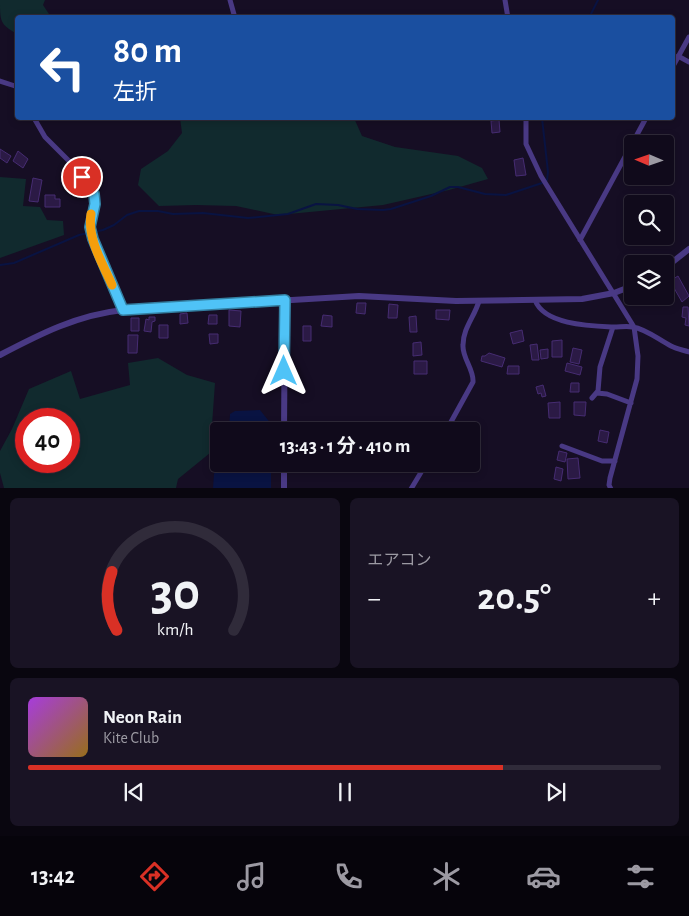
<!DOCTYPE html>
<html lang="ja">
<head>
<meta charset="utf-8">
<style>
	body { margin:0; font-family:"Alegreya Sans","Noto Sans JP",sans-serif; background:#191324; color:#f1f3f6; height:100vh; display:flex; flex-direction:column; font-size:19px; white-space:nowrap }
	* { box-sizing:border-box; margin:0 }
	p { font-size:16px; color:#9c9aa3 }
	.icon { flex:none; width:28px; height:28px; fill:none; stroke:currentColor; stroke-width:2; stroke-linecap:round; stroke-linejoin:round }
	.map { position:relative; height:488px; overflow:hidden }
	.side { display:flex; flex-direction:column; gap:10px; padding:10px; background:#09060f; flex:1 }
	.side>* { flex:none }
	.top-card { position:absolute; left:15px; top:15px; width:660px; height:105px; border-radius:5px; box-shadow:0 2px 8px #0003,0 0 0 1px #302b3a; background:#1a4fa0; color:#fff; overflow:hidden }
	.needle { width:32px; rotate:272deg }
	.buttons { position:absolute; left:624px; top:135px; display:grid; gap:10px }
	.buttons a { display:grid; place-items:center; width:50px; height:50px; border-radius:5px; background:#100a1b; box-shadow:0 2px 8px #0003,0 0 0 1px #302b3a; font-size:25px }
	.speed { position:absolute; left:15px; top:408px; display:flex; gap:10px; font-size:25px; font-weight:700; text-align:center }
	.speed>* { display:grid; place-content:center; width:65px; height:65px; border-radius:50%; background:#100a1b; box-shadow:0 2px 8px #0003,0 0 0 1px #302b3a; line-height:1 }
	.speed .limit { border:8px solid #d22; background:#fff; color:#111 }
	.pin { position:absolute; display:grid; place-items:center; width:42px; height:42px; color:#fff; margin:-21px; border:2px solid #fff; border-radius:50%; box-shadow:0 1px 5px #0007 }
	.me { position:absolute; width:55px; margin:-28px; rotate:0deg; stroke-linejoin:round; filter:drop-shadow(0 0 4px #0008) }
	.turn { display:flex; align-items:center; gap:18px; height:105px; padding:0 15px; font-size:22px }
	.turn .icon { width:65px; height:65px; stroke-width:2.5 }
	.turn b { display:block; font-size:35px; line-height:42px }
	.big { font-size:38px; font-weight:700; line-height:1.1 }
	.side .card { flex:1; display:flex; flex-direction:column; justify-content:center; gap:8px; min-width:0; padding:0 18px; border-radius:8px; background:#191324 }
	.side .dial { align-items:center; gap:0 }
	.dial svg { height:130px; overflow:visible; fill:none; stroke:#302b3a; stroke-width:7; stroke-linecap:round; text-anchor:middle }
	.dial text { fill:#f1f3f6; stroke:none }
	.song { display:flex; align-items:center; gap:15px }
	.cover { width:60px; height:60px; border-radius:8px; background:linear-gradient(135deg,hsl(280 70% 55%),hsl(40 70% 35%)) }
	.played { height:5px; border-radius:2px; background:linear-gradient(90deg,#d93025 75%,#302b3a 75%) }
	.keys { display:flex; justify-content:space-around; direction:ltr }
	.heat { display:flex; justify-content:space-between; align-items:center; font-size:28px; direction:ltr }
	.side .tiles { flex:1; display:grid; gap:10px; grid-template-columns:1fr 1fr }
	.card:last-child { grid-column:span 2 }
	.trip { position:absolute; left:210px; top:422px; width:270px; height:50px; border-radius:5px; background:#100a1b; box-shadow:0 2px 8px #0003,0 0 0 1px #302b3a; font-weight:700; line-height:50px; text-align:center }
	.menu { display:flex; height:80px; justify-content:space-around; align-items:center; background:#06040b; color:#9c9aa3 }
	.menu .icon { width:35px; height:35px }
	.menu .active { color:#d93025 }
	.menu b { font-size:22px; color:#f1f3f6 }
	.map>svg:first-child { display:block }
</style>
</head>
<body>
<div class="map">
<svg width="689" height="489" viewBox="0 0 689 489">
	<rect width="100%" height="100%" fill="#160e24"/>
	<path fill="#112a2e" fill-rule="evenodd" d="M0,0H45L43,5L51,17L18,18L17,34C0,24 0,22 0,0Z
		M180,118H354L362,136L395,147L458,156L482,168L488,179L449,190L383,205L278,215L236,206L196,205L159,206L138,185L141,169L168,151L182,133Z
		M0,177L26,179L23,206L40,207L47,220L63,221L64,235L0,258Z
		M158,358L187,375L215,383L210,453L178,479L176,488H4L0,473V451L12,429L29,389L71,371L80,399L130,385L128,363ZM26,419H69V461H26Z"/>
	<path fill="#091342" d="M260,410L272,425V431H229L230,414L235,411Z
		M219,464H271V488H213L214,474Z"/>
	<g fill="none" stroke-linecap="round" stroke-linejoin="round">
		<path stroke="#091342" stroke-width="2" d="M589,18L598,0
			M0,265L14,263L79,235L103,230L114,225L127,215L139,211H158L173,214L203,213L248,218L288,214L316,204L338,205L357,209L383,210L391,209L431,196L450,187H458L485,194L506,195L542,183L547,180L548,172L542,118"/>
	</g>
	<path fill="#2b1a45" stroke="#462c72" d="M499,120L500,132L492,133L491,121Z
		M0,149L11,156L7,163L0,158Z
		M18,151L28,159L23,168L13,161Z
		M523,158L526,175L516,176L514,160Z
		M33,178L42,180L38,202L29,201Z
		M45,195H55V199H60V207H45Z
		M678,276L689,296L682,302L670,281Z
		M357,303H366L365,314L356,313Z
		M389,304L398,305L397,318H388Z
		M683,307H688L689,326L685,325L686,318L682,317Z
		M229,310L241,311L240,327L229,326Z
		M436,310H450L449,320L436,319Z
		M187,313L188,323L180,324V314Z
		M209,315H217V324H208Z
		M323,315L332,316V327L321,326Z
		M416,316L417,332H410L409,317Z
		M149,317H155V321L152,322L151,332L144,331L146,319L149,320Z
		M131,318H139V331H131Z
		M159,325H168V338H159Z
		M303,326H311V341H303Z
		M522,330L524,341L513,344L510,333Z
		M209,334H218V343L210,344Z
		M128,335H138L137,353H128Z
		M562,340V357H552V341Z
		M421,342L422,355L413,356V343Z
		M537,344L539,360H532L530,345Z
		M573,348L582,350L579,364L570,362Z
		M548,349V358L541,359L540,350Z
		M489,353L505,358L502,367L481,361L482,356H485Z
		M414,361H427V374H414Z
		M567,363L582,367L580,375L565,371Z
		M508,366H519V374H507Z
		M571,383H579V392H570Z
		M543,385L546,396L542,397L541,393L538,394L536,387Z
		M560,402V418H549L548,403Z
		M574,402H586L585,416L574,415Z
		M600,430L609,432L607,443L598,441Z
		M559,451L567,453L565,462L557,460Z
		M578,458L580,478L568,479L567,459Z
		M556,467L563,469L561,481L554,479Z"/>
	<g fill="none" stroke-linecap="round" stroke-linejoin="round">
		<path stroke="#493984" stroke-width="5" d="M230,0L235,18
			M505,0L508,18
			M678,56L689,62
			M672,68L689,37
			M0,81L15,86L18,89
			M34,118L45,137L75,167L94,194L95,204L90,227L96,247L123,310
			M526,118V144L541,176L634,327L638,356L637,379L610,478L609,485L611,489
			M580,240L646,118
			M535,300C544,325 591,326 614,327C620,327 627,326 633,327C646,329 659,340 671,346C677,349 683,350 689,352
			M597,393L607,394L631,403
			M592,398L598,391L600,367L613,327
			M446,431L473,382C474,369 462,358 463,345C463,328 475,316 479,301
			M562,446L602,461H615
			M411,489L426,464"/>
		<path stroke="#493984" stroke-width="6" d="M665,268L689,249
			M0,355C40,334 77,315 123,310L359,296L456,301L582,299L614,293L632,286
			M284,431L285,300
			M284,464V489"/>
	</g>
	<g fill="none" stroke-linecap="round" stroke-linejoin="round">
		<defs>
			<path id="route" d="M82,177L94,194L95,204L90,227L93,239L123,310L285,300L284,371"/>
		</defs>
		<use href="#route" stroke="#337fa1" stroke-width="12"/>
		<use href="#route" stroke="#4fc3f7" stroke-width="9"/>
		<path stroke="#f59e0b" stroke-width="9" d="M91,214C87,239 103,264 112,285"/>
	</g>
</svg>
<div class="buttons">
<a><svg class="needle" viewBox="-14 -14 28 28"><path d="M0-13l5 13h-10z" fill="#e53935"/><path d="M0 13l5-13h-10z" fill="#9c9aa3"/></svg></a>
<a><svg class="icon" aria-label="search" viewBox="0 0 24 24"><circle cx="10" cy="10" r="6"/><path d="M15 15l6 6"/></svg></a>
<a><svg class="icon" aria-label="layers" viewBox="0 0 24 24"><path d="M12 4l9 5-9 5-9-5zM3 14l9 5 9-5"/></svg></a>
</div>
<div class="speed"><div class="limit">40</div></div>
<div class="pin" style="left:82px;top:177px;background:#d93025"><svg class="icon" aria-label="arrive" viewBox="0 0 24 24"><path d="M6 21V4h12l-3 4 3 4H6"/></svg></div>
<svg class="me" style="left:284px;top:371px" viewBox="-20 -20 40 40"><path d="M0-17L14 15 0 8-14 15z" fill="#4fc3f7" stroke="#fff" stroke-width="4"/></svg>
<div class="trip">13:43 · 1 分 · 410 m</div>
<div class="top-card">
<div class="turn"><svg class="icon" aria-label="left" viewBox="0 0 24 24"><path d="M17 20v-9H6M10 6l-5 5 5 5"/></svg><div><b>80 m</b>左折</div></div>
</div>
</div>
<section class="side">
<div class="tiles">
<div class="card dial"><svg viewBox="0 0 100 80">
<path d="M14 69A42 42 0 1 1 86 69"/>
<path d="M14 69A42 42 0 0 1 11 33" stroke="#d93025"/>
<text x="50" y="56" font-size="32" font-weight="700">30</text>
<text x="50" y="72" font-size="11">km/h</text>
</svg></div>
<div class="card"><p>エアコン</p>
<div class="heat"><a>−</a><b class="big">20.5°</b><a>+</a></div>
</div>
<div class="card">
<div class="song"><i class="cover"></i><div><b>Neon Rain</b><p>Kite Club</p></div></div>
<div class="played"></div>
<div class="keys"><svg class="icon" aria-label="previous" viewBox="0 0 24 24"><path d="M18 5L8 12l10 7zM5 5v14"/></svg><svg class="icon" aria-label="pause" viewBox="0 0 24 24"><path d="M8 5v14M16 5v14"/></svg><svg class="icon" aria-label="next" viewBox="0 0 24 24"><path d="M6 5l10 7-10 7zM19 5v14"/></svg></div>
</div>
</div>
</section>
<nav class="menu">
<b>13:42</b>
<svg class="icon active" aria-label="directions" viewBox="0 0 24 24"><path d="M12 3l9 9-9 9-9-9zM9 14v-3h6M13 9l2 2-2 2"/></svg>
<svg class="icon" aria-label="music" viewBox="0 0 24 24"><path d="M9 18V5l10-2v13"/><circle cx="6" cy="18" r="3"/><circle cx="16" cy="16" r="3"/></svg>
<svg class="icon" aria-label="phone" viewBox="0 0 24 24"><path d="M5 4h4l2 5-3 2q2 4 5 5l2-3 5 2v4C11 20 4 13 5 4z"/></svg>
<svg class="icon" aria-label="climate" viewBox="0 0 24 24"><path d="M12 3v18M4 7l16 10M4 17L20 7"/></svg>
<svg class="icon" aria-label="car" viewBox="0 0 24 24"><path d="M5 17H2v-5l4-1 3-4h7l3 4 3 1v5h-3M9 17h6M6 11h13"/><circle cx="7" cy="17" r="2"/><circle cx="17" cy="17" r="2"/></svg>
<svg class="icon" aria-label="filters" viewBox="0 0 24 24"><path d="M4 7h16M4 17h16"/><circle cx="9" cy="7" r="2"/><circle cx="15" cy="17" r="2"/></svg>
</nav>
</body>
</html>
